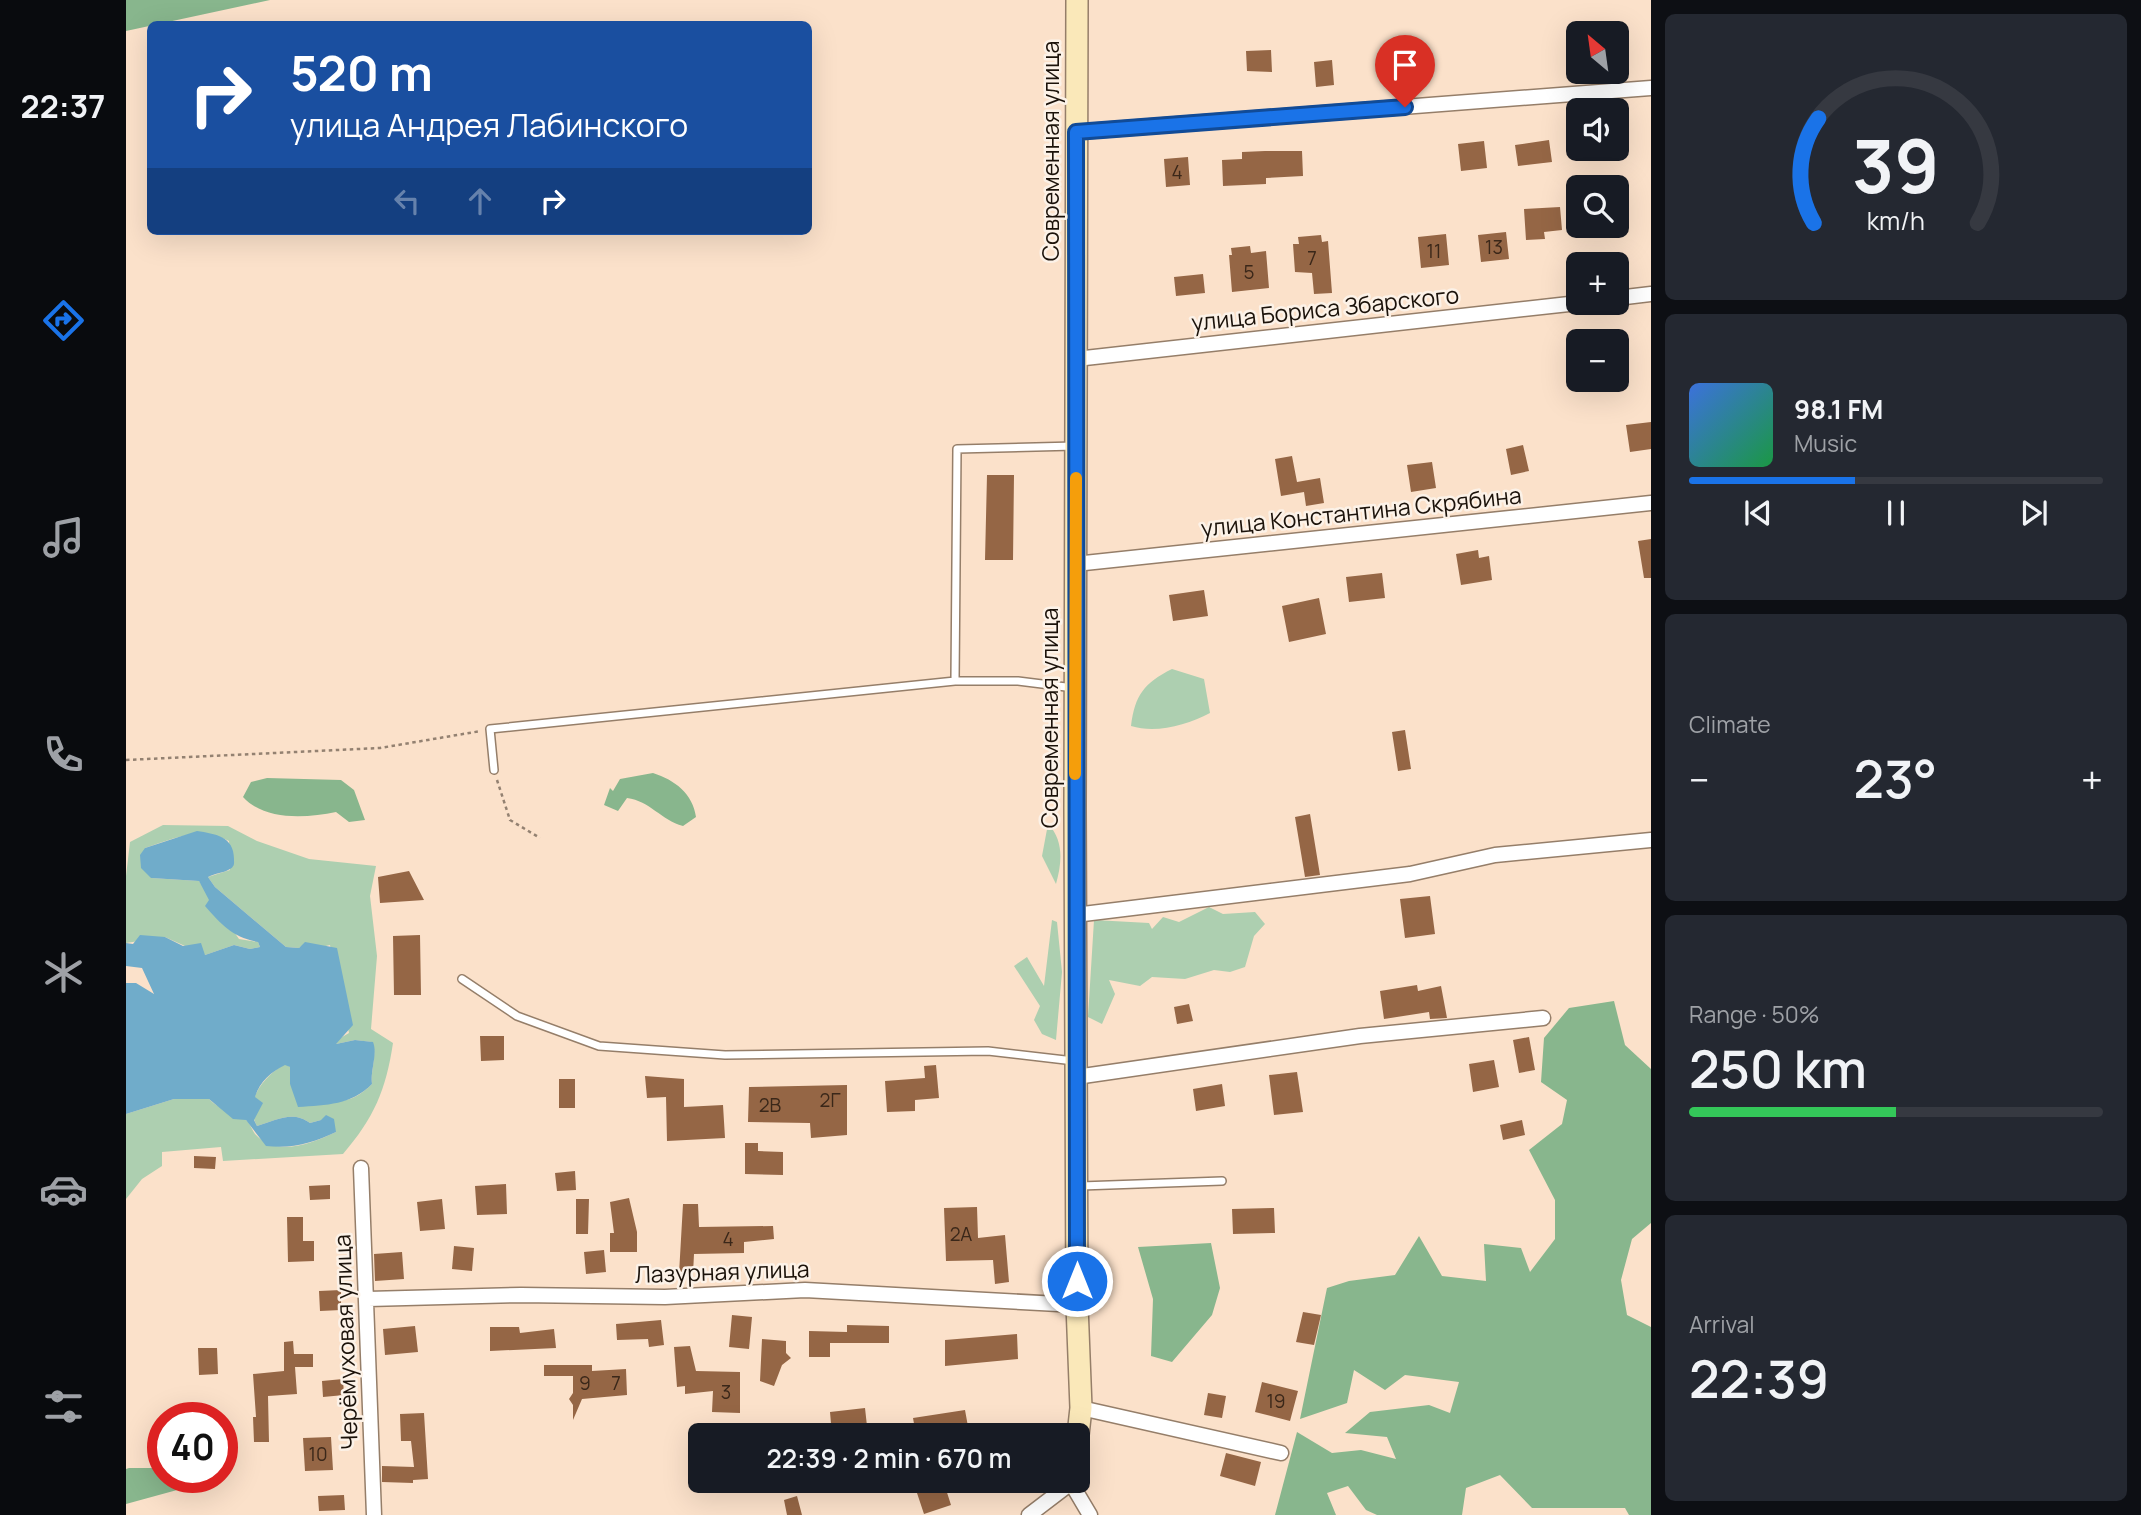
<!DOCTYPE html>
<html lang="en">
<head>
<meta charset="utf-8">
<style>
	body { margin:0; font-family:Manrope,sans-serif; background:#242831; color:#f1f3f6; height:100vh; display:flex; flex-direction:column; font-size:26px; white-space:nowrap }
	* { box-sizing:border-box; margin:0 }
	p { font-size:23px; color:#9ea1a6 }
	.icon { flex:none; width:38px; height:38px; fill:none; stroke:currentColor; stroke-width:2; stroke-linecap:round; stroke-linejoin:round }
	.map { position:relative; flex:1; overflow:hidden }
	.sheet { display:flex; flex-direction:column; gap:14px; padding:14px; background:#0d0f14; width:490px }
	.sheet>* { flex:none }
	.top-card { position:absolute; left:21px; top:21px; width:665px; height:214px; border-radius:10px; box-shadow:0 7px 28px #0002; background:#1a4fa0; color:#fff; overflow:hidden }
	.needle { width:46px; rotate:331deg }
	.tools { position:absolute; left:1440px; top:21px; display:grid; gap:14px }
	.tools a { display:grid; place-items:center; width:63px; height:63px; border-radius:10px; background:#171b24; box-shadow:0 7px 28px #0002; font-size:35px }
	.speed { position:absolute; left:21px; top:1402px; display:flex; gap:14px; font-size:35px; font-weight:700; text-align:center }
	.speed>* { display:grid; place-content:center; width:91px; height:91px; border-radius:50%; background:#171b24; box-shadow:0 7px 28px #0002; line-height:1 }
	.speed .limit { border:10px solid #d22; background:#fff; color:#111 }
	.pin { position:absolute; display:grid; place-items:center; width:60px; height:60px; color:#fff; margin:-72px -30px; border-radius:50% 50% 50% 0; rotate:-45deg; box-shadow:0 0 7px #0007 }
	.pin .icon { rotate:45deg }
	.me { position:absolute; width:77px; margin:-38px; rotate:0deg; stroke-linejoin:round; filter:drop-shadow(0 0 5px #0008) }
	.turn { display:flex; align-items:center; gap:24px; height:147px; padding:0 28px; font-size:32px }
	.turn .icon { width:91px; height:91px; stroke-width:2.5 }
	.turn b { display:block; font-size:49px; line-height:60px }
	.lanes { display:flex; align-items:center; height:66px; padding:0 28px; background:#0003; justify-content:center; gap:35px; direction:ltr }
	.lanes .off { opacity:.35 }
	.big { font-size:52px; font-weight:600; line-height:1.1 }
	.sheet .widget { flex:1; display:flex; flex-direction:column; justify-content:center; gap:10px; min-width:0; padding:0 24px; border-radius:10px; background:#242831 }
	.sheet .dial { align-items:center; gap:0 }
	.dial svg { height:182px; overflow:visible; fill:none; stroke:#363941; stroke-width:7; stroke-linecap:round; text-anchor:middle }
	.dial text { fill:#f1f3f6; stroke:none }
	.song { display:flex; align-items:center; gap:21px }
	.cover { width:84px; height:84px; border-radius:10px; background:linear-gradient(135deg,hsl(220 70% 55%),hsl(140 70% 35%)) }
	.played { height:7px; border-radius:4px; background:linear-gradient(90deg,#1a73e8 40%,#363941 40%) }
	.keys { display:flex; justify-content:space-around; direction:ltr }
	.heat { display:flex; justify-content:space-between; align-items:center; font-size:38px; direction:ltr }
	.charge { height:10px; border-radius:5px; background:linear-gradient(90deg,#34c759 50%,#363941 0) }
	.trip { position:absolute; left:562px; top:1423px; width:402px; height:70px; border-radius:10px; background:#171b24; box-shadow:0 7px 28px #0002; font-weight:600; line-height:70px; text-align:center }
	main { display:flex; flex:1; min-height:0 }
	.tab-bar { display:flex; flex-direction:column; width:126px; justify-content:space-around; align-items:center; background:#090b0e; color:#9ea1a6 }
	.tab-bar .icon { width:49px; height:49px }
	.tab-bar .active { color:#1a73e8 }
	.tab-bar b { font-size:32px; color:#f1f3f6 }
	.map>svg:first-child { display:block }
</style>
</head>
<body>
<main>
<nav class="tab-bar">
<b>22:37</b>
<svg class="icon active" aria-label="directions" viewBox="0 0 24 24"><path d="M12 3l9 9-9 9-9-9zM9 14v-3h6M13 9l2 2-2 2"/></svg>
<svg class="icon" aria-label="music" viewBox="0 0 24 24"><path d="M9 18V5l10-2v13"/><circle cx="6" cy="18" r="3"/><circle cx="16" cy="16" r="3"/></svg>
<svg class="icon" aria-label="phone" viewBox="0 0 24 24"><path d="M5 4h4l2 5-3 2q2 4 5 5l2-3 5 2v4C11 20 4 13 5 4z"/></svg>
<svg class="icon" aria-label="climate" viewBox="0 0 24 24"><path d="M12 3v18M4 7l16 10M4 17L20 7"/></svg>
<svg class="icon" aria-label="car" viewBox="0 0 24 24"><path d="M5 17H2v-5l4-1 3-4h7l3 4 3 1v5h-3M9 17h6M6 11h13"/><circle cx="7" cy="17" r="2"/><circle cx="17" cy="17" r="2"/></svg>
<svg class="icon" aria-label="filters" viewBox="0 0 24 24"><path d="M4 7h16M4 17h16"/><circle cx="9" cy="7" r="2"/><circle cx="15" cy="17" r="2"/></svg>
</nav>
<div class="map">
<svg width="1525" height="1515" viewBox="0 0 1525 1515">
	<rect width="100%" height="100%" fill="#fbe1ca"/>
	<path fill="#adcfb0" d="M1046,669L1078,679L1084,713C1061,725 1030,734 1005,726C1009,695 1018,683 1046,669Z
		M922,824C938,840 936,863 930,884L916,856Z
		M37,825L102,826L131,841L183,859L250,866L244,896L251,956L245,1029L267,1043C260,1090 248,1118 217,1154L97,1161L95,1147L36,1152V1166L16,1179L0,1199V1114L48,1099H83C94,1111 109,1110 120,1120C124,1123 126,1130 129,1134C151,1158 186,1143 210,1132L195,1120L184,1123C167,1110 150,1120 131,1126C117,1101 138,1076 159,1064L164,1067V1084C198,1097 216,1114 246,1084C244,1071 252,1054 246,1042L229,1040L210,1044L211,1040L223,1033L204,945L196,947L180,943L173,948L160,947L89,887L82,877L104,870L103,841C73,826 49,838 19,848L25,878L73,881L113,939L132,942L134,947L124,949L108,945L79,955L39,937L0,943V876L4,842Z
		M1083,907L1097,914L1129,912L1139,924L1128,936L1119,967L1104,972L1088,970L1059,979L1026,977L1014,986L983,980L989,994L976,1024L962,1017L968,920L1023,923L1026,929L1037,917L1053,922Z
		M926,920L931,922L936,972L930,1040L916,1034L908,1020L914,1006L888,966L901,957L918,986Z"/>
	<path fill="#88b68d" d="M0,0H144L0,31Z
		M527,773C549,780 567,794 570,817L557,826C535,820 524,801 501,798L492,811L478,805L484,788L487,791L494,779Z
		M141,778L215,780L228,790L239,820L223,822L210,812C180,818 139,821 117,797L125,782Z
		M1488,1001L1499,1045L1525,1069V1223L1506,1239L1495,1280L1501,1315L1525,1327V1515H1503L1499,1508H1406L1374,1475L1340,1488L1336,1515H1251L1240,1510L1222,1486L1201,1493L1210,1515H1149L1171,1432L1206,1453L1235,1450L1270,1459L1261,1437L1219,1433L1244,1412L1303,1405L1324,1413L1333,1382L1279,1375L1259,1390L1228,1370L1221,1403L1174,1419L1201,1288L1223,1281L1269,1275L1293,1236L1316,1276L1360,1281L1358,1244L1395,1248L1404,1272L1429,1239V1200L1403,1150L1436,1124L1441,1100L1415,1082L1418,1038L1443,1008Z
		M1085,1243L1094,1288L1086,1315L1046,1362L1025,1356L1027,1299L1012,1247Z
		M3,1468H37V1477H56L62,1487L0,1504V1469Z"/>
	<path fill="#70acca" d="M71,831C89,834 108,836 108,859C108,863 109,866 104,869C98,873 89,873 82,877L89,887L160,947L173,948L179,942L211,948L227,1025L210,1044L229,1040L247,1042C252,1054 244,1071 246,1084C225,1105 201,1105 172,1107L164,1084V1067L159,1065C145,1072 134,1081 129,1097L137,1103L128,1120L131,1126C150,1120 167,1110 184,1123L195,1120L200,1115L208,1119L210,1132C186,1143 167,1149 140,1146L120,1120L107,1119L83,1099H48L0,1114V983H10L28,994L16,968L0,966V943L7,944L14,935L39,937L57,946L75,943L79,955L108,945L124,949L134,947L132,942C106,937 96,925 79,906L83,900L73,881L25,878L15,868L14,855L19,848Z"/>
	<path fill="#956645" d="M1145,50L1146,72L1121,71L1120,51Z
		M1206,60L1208,85L1190,87L1188,62Z
		M1423,140L1426,162L1392,166L1389,145Z
		M1358,141L1361,168L1335,171L1332,144Z
		M1139,151H1176L1177,176L1140,178V184L1097,186L1096,160L1116,159V152Z
		M1062,157L1064,185L1040,187L1038,159Z
		M1434,207L1436,230L1418,232L1419,239L1400,240L1398,209Z
		M1380,232L1383,259L1355,262L1352,235Z
		M1320,234L1323,265L1295,268L1292,237Z
		M1195,235L1196,242L1202,241L1206,293L1188,294L1186,273L1169,272L1167,244H1173L1172,237Z
		M1124,246L1125,253L1140,251L1143,288L1106,292L1103,255H1106L1105,248Z
		M1077,274L1079,293L1050,296L1048,277Z
		M1525,422V449L1504,452L1500,425Z
		M1397,445L1403,471L1385,475L1380,449Z
		M1166,456L1171,482L1194,478L1198,503L1180,506L1178,492L1155,496L1149,459Z
		M1306,462L1310,488L1285,492L1281,465Z
		M861,475H888L887,560H859Z
		M1525,539V578H1518L1512,541Z
		M1352,550L1353,558L1363,556L1366,580L1335,585L1330,554Z
		M1256,573L1259,598L1223,602L1220,577Z
		M1078,590L1082,616L1047,621L1043,595Z
		M1193,598L1200,634L1163,642L1156,606Z
		M1279,730L1285,769L1272,771L1266,732Z
		M1184,814L1194,875L1179,877L1169,817Z
		M283,871L298,900L254,903L252,877Z
		M1304,896L1309,934L1279,938L1274,899Z
		M294,935L295,995H268L267,936Z
		M1291,985L1292,991L1315,986L1321,1018L1304,1019L1303,1012L1258,1019L1254,991Z
		M1063,1004L1067,1021L1051,1024L1048,1007Z
		M354,1036H378V1060L355,1061Z
		M1403,1037L1409,1070L1393,1073L1387,1040Z
		M1368,1060L1373,1087L1347,1092L1343,1064Z
		M810,1065L813,1098L789,1100V1111L761,1112L759,1081L799,1078L798,1066Z
		M1171,1072L1177,1112L1148,1115L1143,1075Z
		M519,1076L558,1079V1107L597,1105L599,1138L541,1141L540,1097L521,1098Z
		M433,1079H449V1108H433Z
		M1096,1084L1099,1106L1070,1111L1067,1089Z
		M721,1085V1135L685,1138L684,1123L622,1122L623,1087Z
		M1396,1120L1399,1135L1377,1140L1374,1125Z
		M619,1143H632V1151L657,1152V1175L619,1174Z
		M68,1156L90,1157L89,1169L68,1168Z
		M449,1171L450,1190L431,1191L429,1173Z
		M380,1184L381,1214L351,1215L349,1186Z
		M204,1185V1199L184,1200L183,1186Z
		M503,1198L511,1232V1252H484V1233H488L484,1202Z
		M316,1199L319,1229L294,1231L291,1202Z
		M450,1199H463L462,1234H450Z
		M557,1204H572L573,1227L647,1226L648,1239L618,1242V1253L568,1254L567,1274H553Z
		M851,1207L852,1238L879,1235L883,1282L869,1284L867,1260L820,1261L818,1208Z
		M1148,1208L1149,1233L1107,1234L1106,1209Z
		M161,1217H177V1241H188V1261L162,1262Z
		M328,1246L348,1248L346,1271L326,1269Z
		M478,1250L480,1272L460,1274L458,1252Z
		M276,1252L278,1279L249,1281L248,1254Z
		M215,1290V1310L194,1311L193,1291Z
		M1177,1312L1195,1315L1188,1345L1170,1342Z
		M606,1315L626,1317L623,1349L603,1347Z
		M535,1320L538,1345L523,1347L522,1339L491,1340L490,1324Z
		M721,1325L763,1326V1343H704V1357H683V1331L721,1332Z
		M289,1326L292,1352L259,1355L257,1329Z
		M364,1327H393L394,1333L428,1329L430,1348L364,1351Z
		M891,1334L892,1359L819,1366V1340Z
		M636,1339L660,1341V1353L665,1358L656,1365L648,1386L634,1381Z
		M167,1341L168,1354H187V1367H169L171,1394L142,1396L143,1442H128L127,1417H130L127,1374L158,1371V1342Z
		M564,1346L570,1371L614,1372V1413L586,1412L587,1391L559,1394V1386L551,1387L548,1347Z
		M72,1348H91L92,1374L73,1375Z
		M418,1365H466V1371L500,1369L501,1395L456,1399L447,1420V1405L443,1399L447,1393V1376H418Z
		M217,1379L218,1395L197,1397L196,1381Z
		M1136,1382L1172,1391L1164,1421L1129,1412Z
		M1082,1393L1100,1396L1096,1418L1078,1415Z
		M739,1408L742,1435H706L704,1412Z
		M839,1410L843,1432L790,1435L787,1418Z
		M298,1413L302,1479L287,1480V1483L256,1482V1466L288,1467L285,1441H275L274,1414Z
		M205,1437L207,1470L179,1471L177,1438Z
		M1100,1453L1135,1462L1129,1486L1094,1476Z
		M800,1480H817L825,1505L798,1514L788,1484Z
		M218,1495L219,1510L193,1511L192,1496Z
		M671,1496L676,1515H661L658,1500Z"/>
	<g fill="none" stroke-linecap="round" stroke-linejoin="round">
		<defs>
			<path id="lane" d="M829,681L831,449L949,446
				M368,770L364,729L829,681H892L948,688
				M336,979L391,1016L473,1046L599,1055L862,1051L948,1061
				M955,1186L1096,1181"/>
			<path id="street" d="M950,132L1525,88
				M1491,298L1525,294
				M950,359L1452,303
				M949,564L1525,503
				M949,915L1284,874L1369,855L1525,840
				M950,1077L1234,1036L1417,1018
				M235,1168L248,1515
				M242,1299L395,1295L539,1297L679,1290L951,1305
				M955,1408L1155,1453
				M903,1515L945,1483L964,1515"/>
			<path id="secondary" d="M951,0L949,808L951,1305L955,1408L952,1435
				M945,1483V1480"/>
		</defs>
		<use href="#lane" stroke="#957e69" stroke-width="10"/>
		<use href="#street" stroke="#957e69" stroke-width="17"/>
		<use href="#secondary" stroke="#957e69" stroke-width="24"/>
		<path stroke="#938171" stroke-width="2.5" stroke-dasharray="3.5 3.5" stroke-linecap="butt" d="M0,760L254,748L355,731
			M371,780L384,820L414,838"/>
		<use href="#lane" stroke="#fff" stroke-width="7"/>
		<use href="#street" stroke="#fff" stroke-width="14"/>
		<use href="#secondary" stroke="#fae8b9" stroke-width="21"/>
	</g>
	<g fill="none" stroke-linecap="round" stroke-linejoin="round">
		<defs>
			<path id="route" d="M951,1281L950,132L1279,107"/>
		</defs>
		<use href="#route" stroke="#114b97" stroke-width="18"/>
		<use href="#route" stroke="#1a73e8" stroke-width="12"/>
		<path stroke="#f59e0b" stroke-width="12" d="M949,774L950,478"/>
	</g>
	<g text-anchor="middle" dominant-baseline="central" stroke-width="5" stroke-linejoin="round" paint-order="stroke">
		<g font-size="19" fill="#3a2719">
			<text x="1051" y="172">4</text>
			<text x="1368" y="247">13</text>
			<text x="1308" y="251">11</text>
			<text x="1186" y="258">7</text>
			<text x="1123" y="272">5</text>
			<text x="704" y="1100">2Г</text>
			<text x="644" y="1105">2В</text>
			<text x="835" y="1234">2А</text>
			<text x="602" y="1239">4</text>
			<text x="459" y="1383">9</text>
			<text x="490" y="1383">7</text>
			<text x="600" y="1392">3</text>
			<text x="1150" y="1401">19</text>
			<text x="192" y="1454">10</text>
		</g>
		<g font-size="23" fill="#1b120a" stroke="#fcf2e8">
			<text transform="translate(924 151) rotate(-90)">Современная улица</text>
			<text transform="translate(1199 308) rotate(-6)">улица Бориса Збарского</text>
			<text transform="translate(1235 511) rotate(-6)">улица Константина Скрябина</text>
			<text transform="translate(923 718) rotate(-90)">Современная улица</text>
			<text transform="translate(596 1271) rotate(-2)">Лазурная улица</text>
			<text transform="translate(219 1342) rotate(-92)">Черёмуховая улица</text>
		</g>
	</g>
</svg>
<div class="tools">
<a><svg class="needle" viewBox="-14 -14 28 28"><path d="M0-13l5 13h-10z" fill="#e53935"/><path d="M0 13l5-13h-10z" fill="#9ea1a6"/></svg></a>
<a><svg class="icon" aria-label="sound" viewBox="0 0 24 24"><path d="M4 9h4l5-4v14l-5-4H4zM17 9q2 3 0 6"/></svg></a>
<a><svg class="icon" aria-label="search" viewBox="0 0 24 24"><circle cx="10" cy="10" r="6"/><path d="M15 15l6 6"/></svg></a>
<a>+</a>
<a>−</a>
</div>
<div class="speed"><div class="limit">40</div></div>
<div class="pin" style="left:1279px;top:107px;background:#d93025"><svg class="icon" aria-label="arrive" viewBox="0 0 24 24"><path d="M6 21V4h12l-3 4 3 4H6"/></svg></div>
<svg class="me" style="left:951px;top:1281px" viewBox="-20 -20 40 40"><circle r="17" fill="#1a73e8" stroke="#fff" stroke-width="3"/><path d="M0-11L8 9 0 5-8 9z" fill="#fff"/></svg>
<div class="trip">22:39 · 2 min · 670 m</div>
<div class="top-card">
<div class="turn"><svg class="icon" aria-label="right" viewBox="0 0 24 24"><path d="M7 20v-9h11M14 6l5 5-5 5"/></svg><div><b>520 m</b>улица Андрея Лабинского</div></div>
<div class="lanes"><svg class="icon off" aria-label="left" viewBox="0 0 24 24"><path d="M17 20v-9H6M10 6l-5 5 5 5"/></svg><svg class="icon off" aria-label="ahead" viewBox="0 0 24 24"><path d="M12 20V5M6 11l6-6 6 6"/></svg><svg class="icon" aria-label="right" viewBox="0 0 24 24"><path d="M7 20v-9h11M14 6l5 5-5 5"/></svg></div>
</div>
</div>
<section class="sheet">
<div class="widget dial"><svg viewBox="0 0 100 80">
<path d="M14 69A42 42 0 1 1 86 69"/>
<path d="M14 69A42 42 0 0 1 16 23" stroke="#1a73e8"/>
<text x="50" y="56" font-size="32" font-weight="700">39</text>
<text x="50" y="72" font-size="11">km/h</text>
</svg></div>
<div class="widget">
<div class="song"><i class="cover"></i><div><b>98.1 FM</b><p>Music</p></div></div>
<div class="played"></div>
<div class="keys"><svg class="icon" aria-label="previous" viewBox="0 0 24 24"><path d="M18 5L8 12l10 7zM5 5v14"/></svg><svg class="icon" aria-label="pause" viewBox="0 0 24 24"><path d="M8 5v14M16 5v14"/></svg><svg class="icon" aria-label="next" viewBox="0 0 24 24"><path d="M6 5l10 7-10 7zM19 5v14"/></svg></div>
</div>
<div class="widget"><p>Climate</p>
<div class="heat"><a>−</a><b class="big">23°</b><a>+</a></div>
</div>
<div class="widget"><p>Range · 50%</p><b class="big">250 km</b><div class="charge"></div></div>
<div class="widget"><p>Arrival</p><b class="big">22:39</b></div>
</section>
</main>
</body>
</html>
